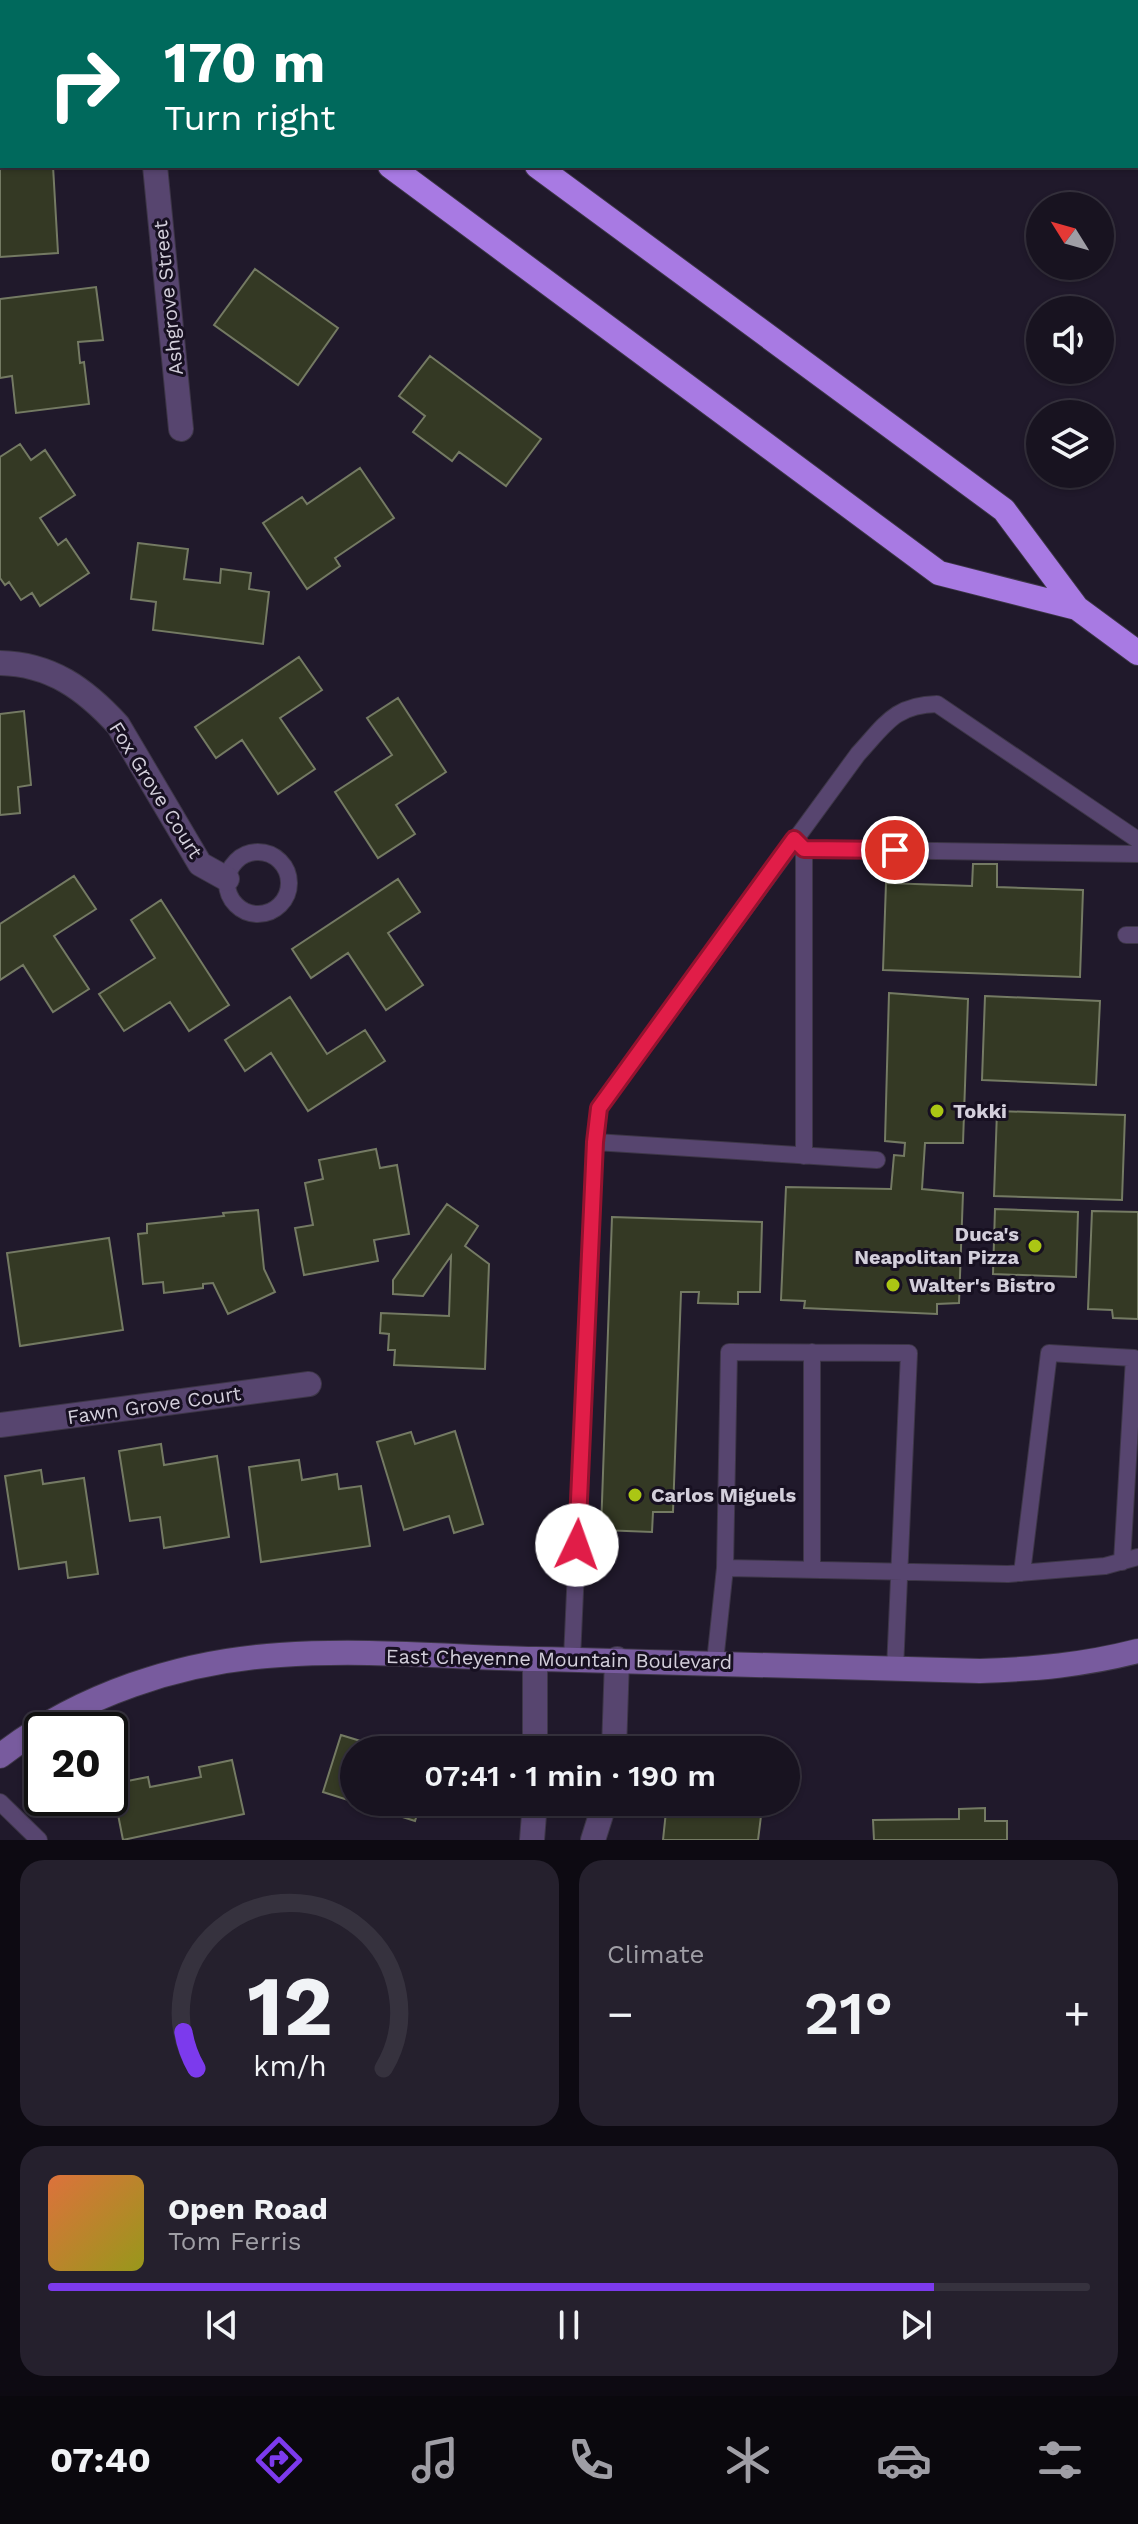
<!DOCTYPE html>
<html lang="en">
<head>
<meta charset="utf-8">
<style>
	body { margin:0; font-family:"Work Sans",sans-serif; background:#25202d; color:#f1f3f6; height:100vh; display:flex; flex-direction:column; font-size:30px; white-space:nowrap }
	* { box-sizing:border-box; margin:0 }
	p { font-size:26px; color:#9f9ea5 }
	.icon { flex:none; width:44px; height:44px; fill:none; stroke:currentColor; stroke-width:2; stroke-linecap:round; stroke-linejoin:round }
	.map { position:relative; height:1840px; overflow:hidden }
	.details { display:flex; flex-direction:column; gap:20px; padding:20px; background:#0d0a12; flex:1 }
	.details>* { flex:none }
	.banner { position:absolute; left:0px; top:0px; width:1138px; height:168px; box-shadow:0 2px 6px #0004,0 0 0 2px #36323e; background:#00695c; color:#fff; overflow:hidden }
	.needle { width:52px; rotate:307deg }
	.tools { position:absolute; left:1026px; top:192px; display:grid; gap:16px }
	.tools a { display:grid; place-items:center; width:88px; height:88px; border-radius:50%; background:#181320; box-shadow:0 2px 6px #0004,0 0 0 2px #36323e; font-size:40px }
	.speed { position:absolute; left:24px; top:1712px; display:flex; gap:16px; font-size:40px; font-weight:700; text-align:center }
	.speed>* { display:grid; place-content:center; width:104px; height:104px; border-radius:50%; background:#181320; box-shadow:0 2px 6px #0004,0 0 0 2px #36323e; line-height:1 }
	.speed .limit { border:4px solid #111; border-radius:12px; background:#fff; color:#111 }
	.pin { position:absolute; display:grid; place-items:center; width:68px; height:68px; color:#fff; margin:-34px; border:4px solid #fff; border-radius:50%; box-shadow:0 2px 8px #0007 }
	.me { position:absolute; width:88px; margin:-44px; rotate:3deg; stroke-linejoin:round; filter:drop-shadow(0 0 6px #0008) }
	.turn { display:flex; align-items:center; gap:28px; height:168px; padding:0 32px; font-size:36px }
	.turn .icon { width:104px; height:104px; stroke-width:2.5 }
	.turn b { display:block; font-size:56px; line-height:68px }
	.big { font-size:60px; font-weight:600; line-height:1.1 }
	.details .widget { flex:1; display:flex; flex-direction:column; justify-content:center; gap:12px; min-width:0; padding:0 28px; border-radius:24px; background:#25202d }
	.details .dial { align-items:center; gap:0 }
	.dial svg { height:208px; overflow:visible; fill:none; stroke:#36323e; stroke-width:7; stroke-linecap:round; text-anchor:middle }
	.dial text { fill:#f1f3f6; stroke:none }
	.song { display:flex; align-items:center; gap:24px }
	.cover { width:96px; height:96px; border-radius:12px; background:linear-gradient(135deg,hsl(20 70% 55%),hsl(60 70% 35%)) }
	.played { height:8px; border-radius:4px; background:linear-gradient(90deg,#7c3aed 85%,#36323e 85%) }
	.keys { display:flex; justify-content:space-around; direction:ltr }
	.heat { display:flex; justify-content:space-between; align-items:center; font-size:44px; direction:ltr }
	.details .tiles { flex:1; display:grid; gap:20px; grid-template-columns:1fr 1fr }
	.widget:last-child { grid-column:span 2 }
	.trip { position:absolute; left:340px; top:1736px; width:460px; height:80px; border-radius:40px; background:#181320; box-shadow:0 2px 6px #0004,0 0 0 2px #36323e; font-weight:600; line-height:80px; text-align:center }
	.menu { display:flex; height:128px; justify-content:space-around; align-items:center; background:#0a080d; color:#9f9ea5 }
	.menu .icon { width:56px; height:56px }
	.menu .on { color:#7c3aed }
	.menu b { font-size:36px; color:#f1f3f6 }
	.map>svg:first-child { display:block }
</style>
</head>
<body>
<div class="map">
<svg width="1138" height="1840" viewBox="0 0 1138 1840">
	<rect width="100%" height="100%" fill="#20192b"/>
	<path fill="#343924" stroke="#747a63" stroke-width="2" d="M0,139H2V166H53L58,253L0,257Z
		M255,269L338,328L298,385L214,325Z
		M96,287L103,340L78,342L80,363L84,362L89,404L16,413L12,376L0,378V299Z
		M430,356L541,439L506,486L459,452L452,461L413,432L425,416L399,396Z
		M20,444L31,460L45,450L75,495L40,518L58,545L66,539L89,573L40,606L32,593L21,600L9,582L5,585L0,578V457Z
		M360,468L394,518L335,558L340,566L307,589L263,523L302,497L307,504Z
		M138,543L188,549L184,579L220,583L221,569L251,573L249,589L269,592L263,644L153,630L156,602L131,599Z
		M299,657L322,690L280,718L315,769L278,794L242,740L216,758L195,727Z
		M398,698L446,772L396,805L415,834L378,858L335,792L392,755L367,718Z
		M24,711L31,785L18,787L20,813L0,815V714Z
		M973,864H997V887L1083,890L1080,977L883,970L886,883L972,886Z
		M74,876L96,909L54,936L89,989L53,1012L23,965L0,980V924Z
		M398,879L420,912L388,933L423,985L386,1010L348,953L311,978L292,949Z
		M161,900L229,1005L189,1031L170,1002L124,1031L99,994L155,958L131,920Z
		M889,993L968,999L963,1143H925L922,1189L963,1193L959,1303L937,1304V1314L804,1308L805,1301L781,1300L786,1187L891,1189L894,1155L904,1156L905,1143L885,1141Z
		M985,996L1100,1001L1096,1085L982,1080Z
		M290,997L327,1054L365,1030L385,1061L308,1111L271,1053L245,1071L225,1040Z
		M997,1111L1125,1115L1122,1200L994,1196Z
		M376,1149L380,1168L397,1165L409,1234L374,1240L378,1261L304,1275L295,1228L313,1225L305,1183L323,1179L319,1160Z
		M447,1204L478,1226L465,1246L489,1264L485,1369L394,1365L395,1350H388L389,1334L380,1333L381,1313L449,1316L451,1256L423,1296L393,1294V1280Z
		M995,1209L1078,1212L1076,1277L993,1274Z
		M258,1210L264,1269L275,1292L228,1314L213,1283L203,1284V1288L164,1293L163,1282L143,1284L138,1234L147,1233V1224L224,1216L223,1213Z
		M1092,1211L1138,1212V1319L1113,1318L1112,1310L1088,1309Z
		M612,1217L762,1222L760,1292H738V1304L698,1303L699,1292H681L673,1512H653L652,1532L601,1530Z
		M109,1238L123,1330L20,1346L7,1253Z
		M455,1431L483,1524L454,1533L449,1516L404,1530L377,1442L411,1432L415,1444Z
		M161,1444L164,1465L217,1456L229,1537L164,1548L160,1517L130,1521L119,1451Z
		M299,1460L302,1480L337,1474L339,1489L361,1486L370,1546L261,1562L249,1467Z
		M41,1470L43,1484L84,1478L98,1574L68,1578L66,1562L19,1569L5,1476Z
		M341,1735L390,1750H354V1802L323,1792Z
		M232,1760L244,1814L123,1840L112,1784L148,1777L150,1787L201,1777L199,1767Z
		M355,1802H445L441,1815L419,1808L415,1821Z
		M667,1802H700L762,1808L758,1840H663Z
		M985,1808V1821H1007V1840H874L873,1820L959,1819V1809Z"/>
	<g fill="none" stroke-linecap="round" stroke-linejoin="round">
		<defs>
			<path id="lane" d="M798,843L804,849V1156
				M804,849L1138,854
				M227 883a31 31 0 1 1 62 0a31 31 0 1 1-62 0Z
				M1126,935H1138
				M595,1142L877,1160
				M812,1352V1570
				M725,1568L1008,1574L1105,1566L1138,1557
				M1022,1573L1049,1353L1134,1358L1122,1562
				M572,1659L595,1142L599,1108L858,754C885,725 894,705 937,704L1138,840
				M715,1662L725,1568L729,1352L909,1353L895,1669
				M0,1802L39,1840"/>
			<path id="street" d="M260,2L261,0
				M0,40L2,41
				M155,166L181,429
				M0,663C51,664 85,689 118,725L200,864L227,879
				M0,1425L309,1384
				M535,1750V1659
				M614,1750L617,1659
				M532,1840L535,1802
				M593,1840L605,1802"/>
			<path id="secondary" d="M0,1756C79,1695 181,1661 280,1655C364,1649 450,1657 534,1659C683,1662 832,1667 980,1671C1037,1669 1083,1665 1138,1651"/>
			<path id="highway" d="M167,0L170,2
				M313,0L316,2
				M390,166L939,573L1077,608
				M537,166L1004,510L1077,608L1138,653"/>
		</defs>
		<use href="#lane" stroke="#3d3647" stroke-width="18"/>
		<use href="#street" stroke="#3d3647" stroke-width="26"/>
		<use href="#secondary" stroke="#3d3647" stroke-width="26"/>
		<use href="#highway" stroke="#3d3647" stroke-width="26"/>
		<use href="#lane" stroke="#57456f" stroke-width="16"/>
		<use href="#street" stroke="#57456f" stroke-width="24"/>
		<use href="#secondary" stroke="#785b9e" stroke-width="24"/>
		<use href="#highway" stroke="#a87ae3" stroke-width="24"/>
	</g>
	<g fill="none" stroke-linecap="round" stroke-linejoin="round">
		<defs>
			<path id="route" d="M577,1545L595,1142L599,1108L794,839L804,849L895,850"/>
		</defs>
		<use href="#route" stroke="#92132f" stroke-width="20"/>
		<use href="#route" stroke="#e11d48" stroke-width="14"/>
	</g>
	<g fill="#abc614" stroke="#171021" stroke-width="3">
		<circle cx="937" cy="1111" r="8"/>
		<circle cx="1035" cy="1246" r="8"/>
		<circle cx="893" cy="1285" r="8"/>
		<circle cx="635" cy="1495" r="8"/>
	</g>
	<g text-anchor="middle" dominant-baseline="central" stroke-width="6" stroke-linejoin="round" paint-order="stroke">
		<g font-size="20" fill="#d3cfdb" stroke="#171021">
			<text transform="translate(168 298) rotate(-96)">Ashgrove Street</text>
			<text transform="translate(156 790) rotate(58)">Fox Grove Court</text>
			<text transform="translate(154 1405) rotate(-8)">Fawn Grove Court</text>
			<text transform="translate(559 1659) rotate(1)">East Cheyenne Mountain Boulevard</text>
		</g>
		<g font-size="20" font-weight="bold" fill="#d3cfdb" stroke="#171021" text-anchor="start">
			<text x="953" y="1111">Tokki</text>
			<text x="1019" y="1234" text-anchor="end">Duca's<tspan x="1019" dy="23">Neapolitan Pizza</tspan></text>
			<text x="909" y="1285">Walter's Bistro</text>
			<text x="651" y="1495">Carlos Miguels</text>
		</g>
	</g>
</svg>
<div class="tools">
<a><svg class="needle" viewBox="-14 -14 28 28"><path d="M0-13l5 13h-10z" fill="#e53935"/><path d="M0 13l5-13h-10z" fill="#9f9ea5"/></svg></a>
<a><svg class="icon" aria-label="sound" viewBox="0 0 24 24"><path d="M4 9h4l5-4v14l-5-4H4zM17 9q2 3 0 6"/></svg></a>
<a><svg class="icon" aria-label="layers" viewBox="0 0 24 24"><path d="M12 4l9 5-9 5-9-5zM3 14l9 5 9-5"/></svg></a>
</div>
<div class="speed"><div class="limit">20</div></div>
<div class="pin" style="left:895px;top:850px;background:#d93025"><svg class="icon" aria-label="arrive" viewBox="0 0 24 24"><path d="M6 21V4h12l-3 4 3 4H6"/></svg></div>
<svg class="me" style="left:577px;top:1545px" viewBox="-20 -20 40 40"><circle r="19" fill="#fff"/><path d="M0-13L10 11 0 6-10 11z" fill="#e11d48"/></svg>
<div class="trip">07:41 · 1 min · 190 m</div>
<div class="banner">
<div class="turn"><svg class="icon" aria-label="right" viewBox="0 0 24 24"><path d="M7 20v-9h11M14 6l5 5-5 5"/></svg><div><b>170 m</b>Turn right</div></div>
</div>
</div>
<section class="details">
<div class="tiles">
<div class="widget dial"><svg viewBox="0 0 100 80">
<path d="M14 69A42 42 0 1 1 86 69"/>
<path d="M14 69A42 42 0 0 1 9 55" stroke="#7c3aed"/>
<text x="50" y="56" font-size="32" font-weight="700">12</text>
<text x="50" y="72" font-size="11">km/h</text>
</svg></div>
<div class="widget"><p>Climate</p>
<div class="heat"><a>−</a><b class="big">21°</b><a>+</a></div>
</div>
<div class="widget">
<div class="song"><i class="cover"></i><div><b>Open Road</b><p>Tom Ferris</p></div></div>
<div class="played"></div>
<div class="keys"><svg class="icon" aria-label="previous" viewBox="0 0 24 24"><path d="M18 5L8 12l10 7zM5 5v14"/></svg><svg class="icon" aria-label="pause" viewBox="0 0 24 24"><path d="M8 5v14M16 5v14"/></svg><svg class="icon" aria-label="next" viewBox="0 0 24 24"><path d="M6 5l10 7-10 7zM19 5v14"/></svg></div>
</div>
</div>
</section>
<nav class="menu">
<b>07:40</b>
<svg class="icon on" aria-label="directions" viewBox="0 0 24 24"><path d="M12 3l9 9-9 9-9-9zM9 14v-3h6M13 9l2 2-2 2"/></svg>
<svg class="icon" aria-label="music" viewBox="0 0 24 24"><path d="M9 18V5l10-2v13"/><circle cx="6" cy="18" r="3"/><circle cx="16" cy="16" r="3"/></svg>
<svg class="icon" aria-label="phone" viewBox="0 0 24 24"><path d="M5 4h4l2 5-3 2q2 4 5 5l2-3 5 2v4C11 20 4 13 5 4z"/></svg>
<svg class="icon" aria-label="climate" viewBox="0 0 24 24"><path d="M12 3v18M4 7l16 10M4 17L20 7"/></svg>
<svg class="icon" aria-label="car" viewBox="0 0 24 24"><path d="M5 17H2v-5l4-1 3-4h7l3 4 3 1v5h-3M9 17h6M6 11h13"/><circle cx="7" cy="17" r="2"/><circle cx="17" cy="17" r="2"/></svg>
<svg class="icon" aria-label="filters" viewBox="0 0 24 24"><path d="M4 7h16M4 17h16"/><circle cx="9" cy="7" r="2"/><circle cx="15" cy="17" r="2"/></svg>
</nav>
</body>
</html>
